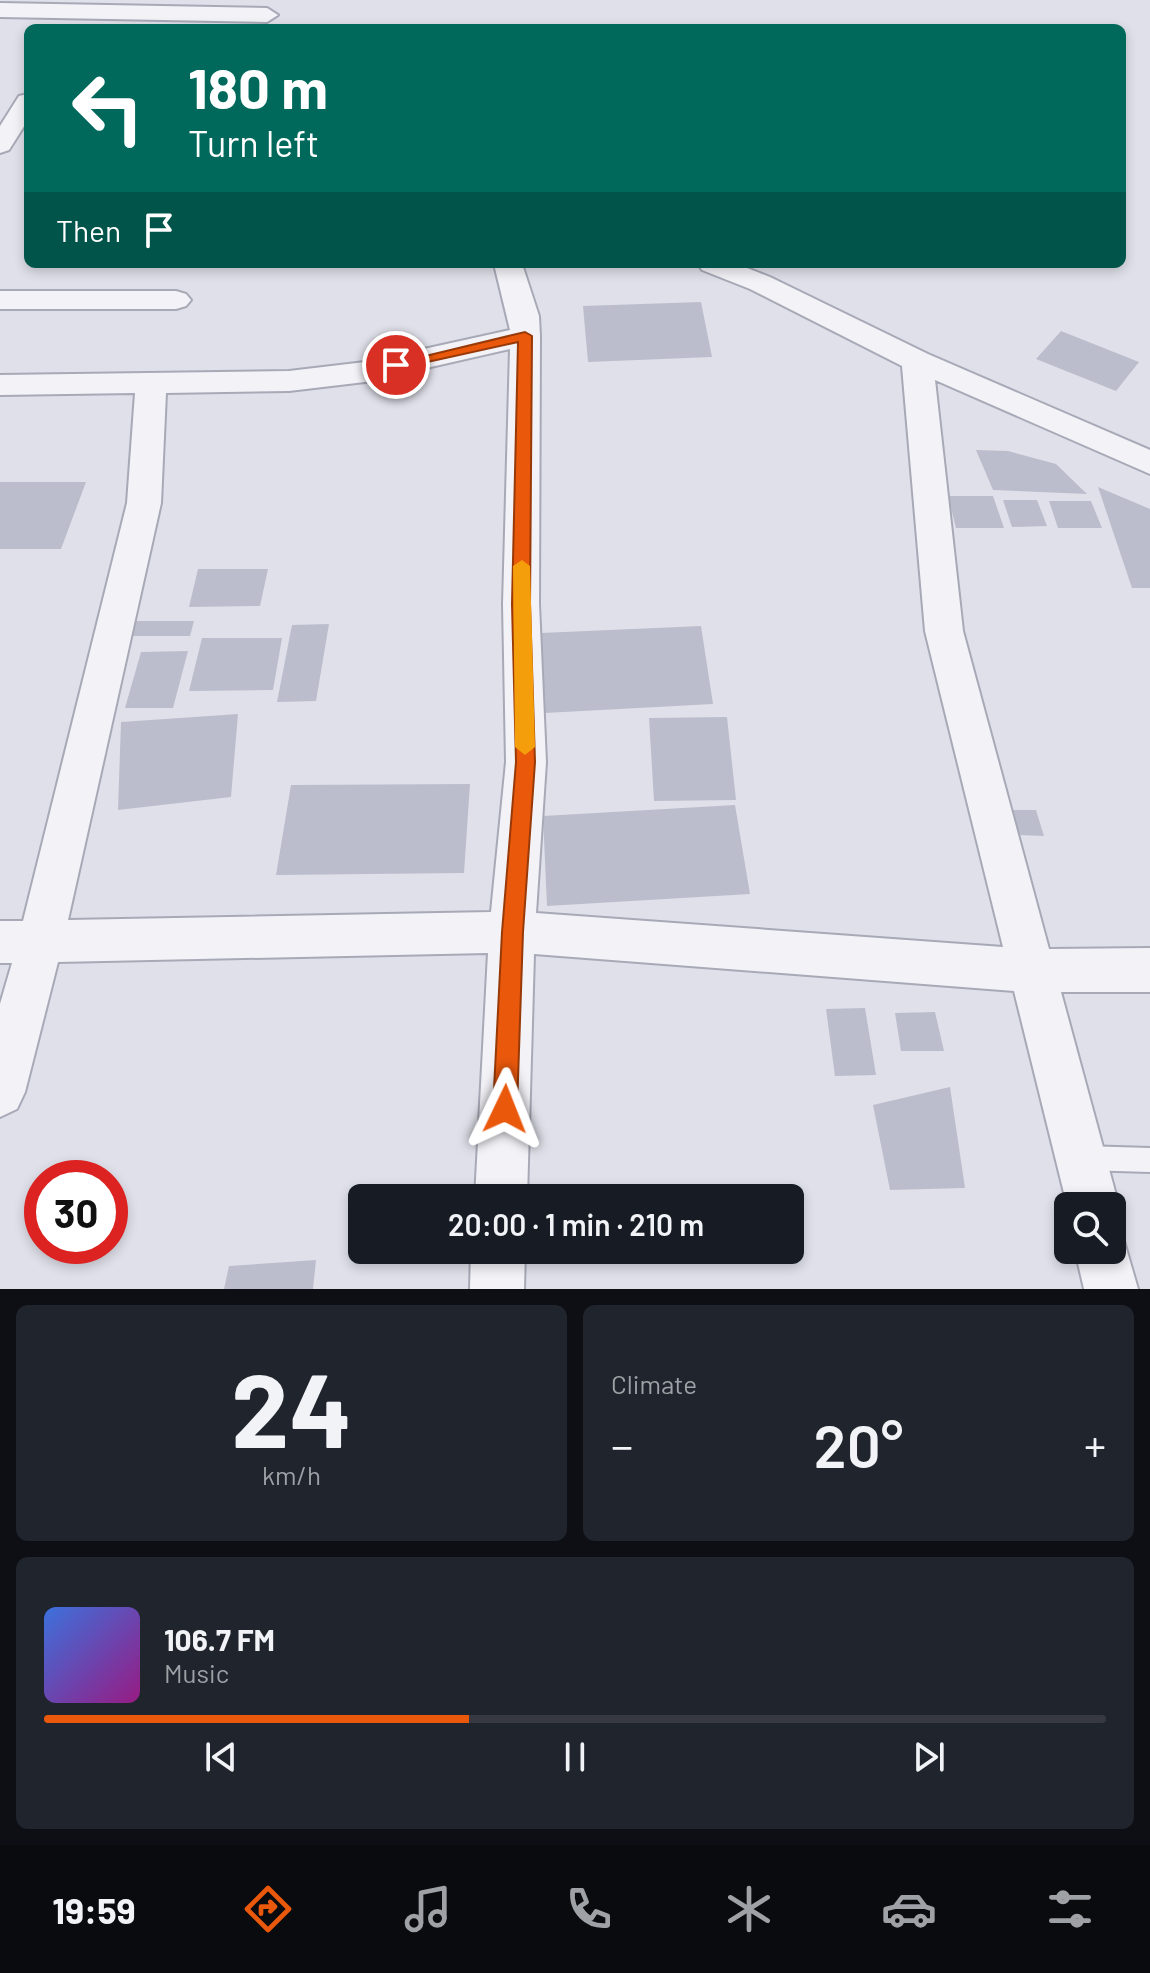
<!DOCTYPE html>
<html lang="en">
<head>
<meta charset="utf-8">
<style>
	body { margin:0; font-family:Barlow,sans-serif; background:#20242c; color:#f1f3f6; height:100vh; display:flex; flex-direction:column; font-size:30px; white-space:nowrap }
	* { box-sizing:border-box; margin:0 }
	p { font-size:26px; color:#9ea1a6 }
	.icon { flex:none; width:44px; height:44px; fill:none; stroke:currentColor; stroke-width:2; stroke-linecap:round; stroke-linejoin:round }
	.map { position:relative; height:1289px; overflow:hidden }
	.side { display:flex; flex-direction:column; gap:16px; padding:16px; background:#0d0f14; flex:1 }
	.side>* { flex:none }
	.top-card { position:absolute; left:24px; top:24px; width:1102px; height:244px; border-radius:12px; box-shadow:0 4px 12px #0003; background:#00695c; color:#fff; overflow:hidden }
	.tools { position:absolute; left:1054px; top:1192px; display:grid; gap:16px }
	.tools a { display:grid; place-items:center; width:72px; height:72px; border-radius:12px; background:#171b24; box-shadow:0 4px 12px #0003; font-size:40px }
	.speed { position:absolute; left:24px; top:1160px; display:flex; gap:16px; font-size:40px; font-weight:700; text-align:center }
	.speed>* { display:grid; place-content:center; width:104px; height:104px; border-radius:50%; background:#171b24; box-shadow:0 4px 12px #0003; line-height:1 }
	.speed .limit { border:12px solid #d22; background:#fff; color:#111 }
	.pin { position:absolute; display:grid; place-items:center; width:68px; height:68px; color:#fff; margin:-34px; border:4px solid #fff; border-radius:50%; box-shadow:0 2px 8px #0007 }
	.me { position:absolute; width:88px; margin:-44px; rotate:2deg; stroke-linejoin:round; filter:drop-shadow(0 0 6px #0008) }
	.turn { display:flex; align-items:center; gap:28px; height:168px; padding:0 32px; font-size:36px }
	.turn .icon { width:104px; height:104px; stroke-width:2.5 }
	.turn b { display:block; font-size:56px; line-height:68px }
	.then { display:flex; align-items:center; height:76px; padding:0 32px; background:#0003; gap:16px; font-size:30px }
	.big { font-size:60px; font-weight:600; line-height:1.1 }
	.side .card { flex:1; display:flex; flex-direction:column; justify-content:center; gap:12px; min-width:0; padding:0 28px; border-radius:12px; background:#20242c }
	.side .dial { align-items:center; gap:0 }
	.dial b { font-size:104px; line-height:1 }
	.song { display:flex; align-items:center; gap:24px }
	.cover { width:96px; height:96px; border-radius:12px; background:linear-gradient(135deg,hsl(220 70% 55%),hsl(310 70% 35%)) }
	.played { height:8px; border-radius:4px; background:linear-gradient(90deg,#ea580c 40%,#363941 40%) }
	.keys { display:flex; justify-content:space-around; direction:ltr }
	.heat { display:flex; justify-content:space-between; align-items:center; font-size:44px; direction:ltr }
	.side .tiles { flex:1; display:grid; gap:16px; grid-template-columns:1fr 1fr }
	.card:last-child { grid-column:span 2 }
	.trip { position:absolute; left:348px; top:1184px; width:456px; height:80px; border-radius:12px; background:#171b24; box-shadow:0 4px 12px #0003; font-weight:600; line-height:80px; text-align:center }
	.menu { display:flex; height:128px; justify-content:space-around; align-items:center; background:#090b0e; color:#9ea1a6 }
	.menu .icon { width:56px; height:56px }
	.menu .active { color:#ea580c }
	.menu b { font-size:36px; color:#f1f3f6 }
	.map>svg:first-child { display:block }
</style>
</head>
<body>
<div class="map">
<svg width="1150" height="1289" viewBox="0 0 1150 1289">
	<rect width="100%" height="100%" fill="#dfe0e9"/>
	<path fill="#bcbdcc" d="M701,302L712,357L588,362L583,306Z
		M1061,331L1139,362L1116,391L1036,359Z
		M976,450L1008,451L1056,464L1087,494L993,490Z
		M0,482H86L61,549H0Z
		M1098,487L1150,509V588H1132Z
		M948,496H993L1004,528H956Z
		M1003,500H1037L1047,526L1012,527Z
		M1049,501H1091L1102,528H1058Z
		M198,569H268L260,606L189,607Z
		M133,621H194L190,636H128Z
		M329,624L316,701L277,702L292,625Z
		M701,626L713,704L545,713L541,633Z
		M202,638H282L273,690L189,691Z
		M188,651L173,708H125L141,652Z
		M238,714L231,797L118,810L121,722Z
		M727,717L736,800L654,801L649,718Z
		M470,784L464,873L276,875L291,785Z
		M735,805L750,894L547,906L543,816Z
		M1010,810H1036L1044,836L1018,835Z
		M865,1008L876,1075L835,1076L826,1009Z
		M935,1012L944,1051H901L895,1013Z
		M950,1087L965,1188L890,1190L873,1105Z
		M316,1260L313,1289H224L229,1266Z"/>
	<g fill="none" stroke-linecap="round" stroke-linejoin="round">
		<defs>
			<path id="service" d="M1083,1146L1150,1148V1172L1083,1170L1074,1167L1071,1158L1074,1149Z"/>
			<path id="minor" d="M0,3L267,8L278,15L267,22L0,17Z
				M28,94V120L9,150L0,153V126L19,96Z
				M494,264H522L539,316L540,336L539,604L546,762L536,913L1003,947L925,631L902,366L750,289L702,270L698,264H737L770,277L928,354L1150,450V474L935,380L963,631L1049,949L1150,948V992H1061L1119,1206L1112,1223V1206L1068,1209L1014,991L534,954L527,1198H475L488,953L58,962L25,1092L17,1109L0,1117V1004L12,963H0V921H23L127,503L135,393L0,395V375L289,371L365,362L510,330ZM510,349L503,604L506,762L491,912L68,920L161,503L166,393L289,391L365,382Z
				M0,291H176L186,294L191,300L186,306L176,309H0Z
				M1112,1227L1121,1231L1138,1289H1084L1075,1250H1112Z
				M471,1250H525L524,1289H470Z"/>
		</defs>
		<use href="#service" stroke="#a8a9b7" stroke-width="4"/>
		<use href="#minor" stroke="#a8a9b7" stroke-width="4"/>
		<use href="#service" fill="#f2f2f7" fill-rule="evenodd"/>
		<use href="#minor" fill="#f2f2f7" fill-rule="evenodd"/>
	</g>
	<path fill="#ea580c" stroke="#983908" stroke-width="2" d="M525,332L532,336L530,604L535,762L523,932L517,1109L513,1118L505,1121L496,1118L493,1109L502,932L516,762L512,604L518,342L396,369L388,365Z"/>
	<path fill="#f59e0b" d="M522,560L530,566L535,747L525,755L515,747L513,566Z"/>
</svg>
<div class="tools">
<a><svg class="icon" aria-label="search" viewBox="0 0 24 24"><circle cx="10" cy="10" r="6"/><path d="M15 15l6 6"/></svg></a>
</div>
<div class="speed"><div class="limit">30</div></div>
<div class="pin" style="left:396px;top:365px;background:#d93025"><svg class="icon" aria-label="arrive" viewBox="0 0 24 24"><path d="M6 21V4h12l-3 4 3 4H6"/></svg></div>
<svg class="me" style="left:505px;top:1109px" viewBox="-20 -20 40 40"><path d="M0-17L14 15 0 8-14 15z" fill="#ea580c" stroke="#fff" stroke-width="4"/></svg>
<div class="trip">20:00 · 1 min · 210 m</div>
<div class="top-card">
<div class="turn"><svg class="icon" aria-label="left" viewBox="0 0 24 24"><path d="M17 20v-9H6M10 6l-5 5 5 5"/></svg><div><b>180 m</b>Turn left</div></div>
<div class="then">Then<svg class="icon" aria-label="arrive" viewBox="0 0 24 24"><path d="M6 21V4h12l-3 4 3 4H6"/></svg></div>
</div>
</div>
<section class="side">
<div class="tiles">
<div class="card dial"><b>24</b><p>km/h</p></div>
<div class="card"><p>Climate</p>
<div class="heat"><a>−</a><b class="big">20°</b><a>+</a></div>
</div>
<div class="card">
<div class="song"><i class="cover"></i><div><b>106.7 FM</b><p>Music</p></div></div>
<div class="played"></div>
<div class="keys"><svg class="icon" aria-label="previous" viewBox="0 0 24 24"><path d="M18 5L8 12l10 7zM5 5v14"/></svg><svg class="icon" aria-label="pause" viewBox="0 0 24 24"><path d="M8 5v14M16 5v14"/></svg><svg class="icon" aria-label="next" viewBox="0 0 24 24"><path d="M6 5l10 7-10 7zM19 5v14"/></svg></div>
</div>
</div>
</section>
<nav class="menu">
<b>19:59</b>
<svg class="icon active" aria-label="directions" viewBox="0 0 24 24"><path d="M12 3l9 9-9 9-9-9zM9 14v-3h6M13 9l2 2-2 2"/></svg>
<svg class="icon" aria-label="music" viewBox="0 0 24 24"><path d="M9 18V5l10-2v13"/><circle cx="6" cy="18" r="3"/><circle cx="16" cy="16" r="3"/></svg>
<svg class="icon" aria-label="phone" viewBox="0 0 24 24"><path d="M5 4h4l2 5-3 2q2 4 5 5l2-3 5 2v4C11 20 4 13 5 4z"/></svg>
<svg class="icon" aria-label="climate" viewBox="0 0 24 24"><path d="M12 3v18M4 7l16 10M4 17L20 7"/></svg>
<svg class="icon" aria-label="car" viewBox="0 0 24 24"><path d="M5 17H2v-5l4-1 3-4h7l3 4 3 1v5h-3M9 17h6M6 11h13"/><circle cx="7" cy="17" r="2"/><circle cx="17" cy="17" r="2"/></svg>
<svg class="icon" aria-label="filters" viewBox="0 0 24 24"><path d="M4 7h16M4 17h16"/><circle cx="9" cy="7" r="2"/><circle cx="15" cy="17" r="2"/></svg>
</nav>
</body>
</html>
